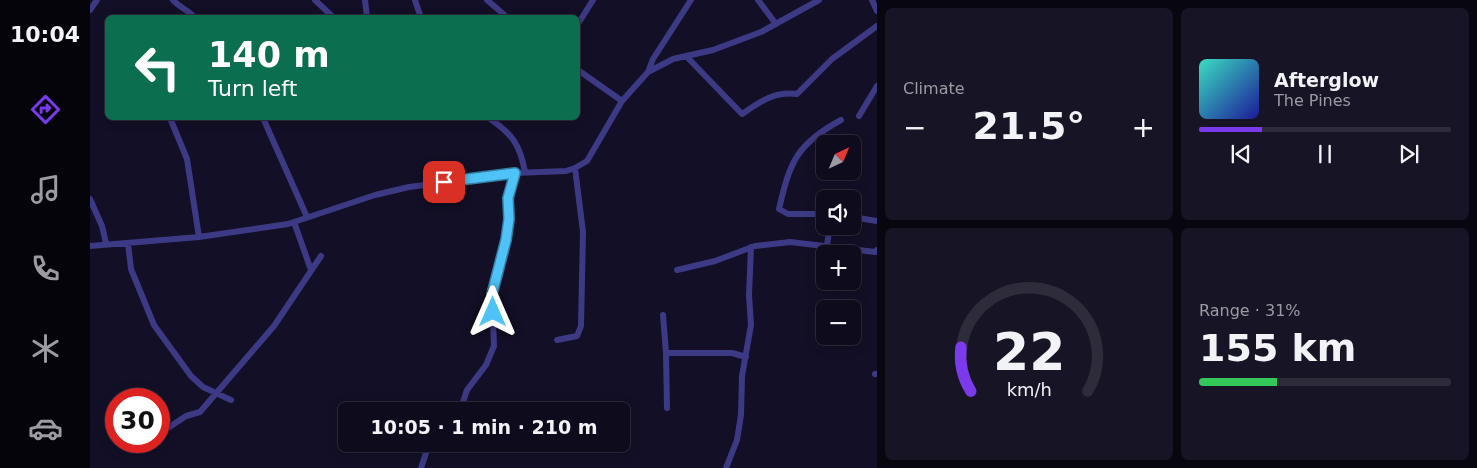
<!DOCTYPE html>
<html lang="en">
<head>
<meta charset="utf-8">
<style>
	body { margin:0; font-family:"DejaVu Sans",sans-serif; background:#171425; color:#f1f3f6; height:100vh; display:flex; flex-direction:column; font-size:19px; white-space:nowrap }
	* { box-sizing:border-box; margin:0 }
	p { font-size:16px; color:#9b9ba3 }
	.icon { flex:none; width:28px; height:28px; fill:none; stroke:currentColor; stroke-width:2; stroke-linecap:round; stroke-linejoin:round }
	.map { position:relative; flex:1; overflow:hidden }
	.drawer { display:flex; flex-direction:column; gap:8px; padding:8px; background:#08060f; width:600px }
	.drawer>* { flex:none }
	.hud { position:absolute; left:15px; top:15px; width:475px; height:105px; border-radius:8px; box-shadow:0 2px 12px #0003,0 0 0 1px #2e2b3b; background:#0b6e4f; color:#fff; overflow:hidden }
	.needle { width:32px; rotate:44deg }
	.buttons { position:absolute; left:726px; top:135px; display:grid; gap:10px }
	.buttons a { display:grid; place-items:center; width:45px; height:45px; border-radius:8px; background:#0e0b1c; box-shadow:0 2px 12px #0003,0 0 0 1px #2e2b3b; font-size:25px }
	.speed { position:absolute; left:15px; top:388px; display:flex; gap:10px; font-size:25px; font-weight:700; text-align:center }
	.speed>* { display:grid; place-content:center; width:65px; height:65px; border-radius:50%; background:#0e0b1c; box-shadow:0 2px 12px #0003,0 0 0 1px #2e2b3b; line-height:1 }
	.speed .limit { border:8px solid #d22; background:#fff; color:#111 }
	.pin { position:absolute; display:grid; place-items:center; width:42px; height:42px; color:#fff; margin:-21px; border-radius:10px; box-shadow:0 2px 8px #0006 }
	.me { position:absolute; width:55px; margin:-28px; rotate:0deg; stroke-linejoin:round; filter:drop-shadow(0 0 4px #0008) }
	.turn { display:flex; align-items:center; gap:18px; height:105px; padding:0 20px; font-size:22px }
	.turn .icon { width:65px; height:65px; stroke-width:2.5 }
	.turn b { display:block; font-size:35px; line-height:42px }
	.big { font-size:38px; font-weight:600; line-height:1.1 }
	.drawer .card { flex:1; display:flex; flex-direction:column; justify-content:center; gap:8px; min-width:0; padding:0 18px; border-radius:8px; background:#171425 }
	.drawer .dial { align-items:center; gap:0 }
	.dial svg { height:130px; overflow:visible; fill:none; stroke:#2e2b3b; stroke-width:7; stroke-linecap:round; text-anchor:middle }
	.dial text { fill:#f1f3f6; stroke:none }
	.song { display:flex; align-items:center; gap:15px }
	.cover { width:60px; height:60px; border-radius:8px; background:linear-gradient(135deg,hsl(170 70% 55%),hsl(240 70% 35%)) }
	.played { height:5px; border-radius:2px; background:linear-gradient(90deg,#7c3aed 25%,#2e2b3b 25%) }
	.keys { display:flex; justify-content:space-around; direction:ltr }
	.heat { display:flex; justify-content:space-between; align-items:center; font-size:28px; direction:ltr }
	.charge { height:8px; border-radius:4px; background:linear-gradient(90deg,#34c759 31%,#2e2b3b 0) }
	.drawer .tiles { flex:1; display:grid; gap:8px; grid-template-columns:repeat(2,1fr) }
	.trip { position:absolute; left:248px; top:402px; width:292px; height:50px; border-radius:8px; background:#0e0b1c; box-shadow:0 2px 12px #0003,0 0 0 1px #2e2b3b; font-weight:600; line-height:50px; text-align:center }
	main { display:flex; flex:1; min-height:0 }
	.dock { display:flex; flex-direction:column; width:90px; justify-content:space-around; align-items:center; background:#06040b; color:#9b9ba3 }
	.dock .icon { width:35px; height:35px }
	.dock .current { color:#7c3aed }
	.dock b { font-size:22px; color:#f1f3f6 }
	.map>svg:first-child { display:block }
</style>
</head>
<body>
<main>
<nav class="dock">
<b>10:04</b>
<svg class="icon current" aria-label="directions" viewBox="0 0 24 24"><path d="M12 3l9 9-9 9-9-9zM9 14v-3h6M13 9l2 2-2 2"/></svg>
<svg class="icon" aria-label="music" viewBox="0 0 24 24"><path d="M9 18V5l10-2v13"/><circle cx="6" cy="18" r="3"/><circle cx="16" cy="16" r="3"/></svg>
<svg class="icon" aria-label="phone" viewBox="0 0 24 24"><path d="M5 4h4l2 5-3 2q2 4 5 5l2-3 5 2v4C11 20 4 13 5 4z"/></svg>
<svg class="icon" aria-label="climate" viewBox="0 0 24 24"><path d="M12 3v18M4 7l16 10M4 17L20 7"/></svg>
<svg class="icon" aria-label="car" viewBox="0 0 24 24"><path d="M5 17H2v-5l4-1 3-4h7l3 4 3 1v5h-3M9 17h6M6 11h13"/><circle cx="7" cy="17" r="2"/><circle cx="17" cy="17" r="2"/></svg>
</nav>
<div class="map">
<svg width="787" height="468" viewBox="0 0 787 468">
	<rect width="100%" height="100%" fill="#130f26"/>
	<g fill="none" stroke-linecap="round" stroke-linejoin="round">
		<path stroke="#3d3a85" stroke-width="6" d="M83,0C91,9 99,10 105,18
			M225,0L244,18
			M275,0L277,18
			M325,0L331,18
			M397,0L418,18
			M668,0L686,24
			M782,0L787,11
			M0,10L7,0
			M488,24L503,0
			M596,56L652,114C670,102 684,91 707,94L742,59L787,26
			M488,70L532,101
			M558,72L563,59L601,0
			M769,116L787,86
			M80,118L97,159L109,237
			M173,118L217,217
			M399,118C422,134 430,144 435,172
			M0,199L12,226L16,243
			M735,214H698L689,209C700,161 707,144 751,120
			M762,217L787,221
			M204,222L221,270
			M38,243L41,269L64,325L101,376L113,387L141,400
			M737,245L740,226
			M0,246L109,237L198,224L285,195L319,187L425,173L476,171L485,168L497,161L532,101L558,72L583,59L623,50L671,32L729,0
			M587,270L625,261L665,246L700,242L785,252L787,250
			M573,315L576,353L577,408
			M467,340L487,336L491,326L493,232L485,168
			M576,353H642L656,357
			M785,374H787
			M370,411L377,390L396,365L404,346L402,294L416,239L419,219L418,198L425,173
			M69,434L96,416L110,412L184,326L231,256
			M57,448L63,441
			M331,468L337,450L342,444
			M636,468L647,440L651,415L652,376L661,325L659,295L661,247"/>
	</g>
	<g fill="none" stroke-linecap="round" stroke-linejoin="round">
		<defs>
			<path id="route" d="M354,182L425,173L418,198L419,219L416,240L402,294L403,312"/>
		</defs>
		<use href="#route" stroke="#337fa1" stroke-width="12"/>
		<use href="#route" stroke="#4fc3f7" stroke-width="9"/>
	</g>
</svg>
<div class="buttons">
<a><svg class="needle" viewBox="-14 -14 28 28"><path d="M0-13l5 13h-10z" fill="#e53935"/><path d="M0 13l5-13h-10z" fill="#9b9ba3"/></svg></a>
<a><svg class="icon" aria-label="sound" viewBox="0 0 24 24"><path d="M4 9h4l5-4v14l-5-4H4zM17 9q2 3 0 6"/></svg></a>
<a>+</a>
<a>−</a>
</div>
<div class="speed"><div class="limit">30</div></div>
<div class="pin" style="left:354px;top:182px;background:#d93025"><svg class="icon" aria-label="arrive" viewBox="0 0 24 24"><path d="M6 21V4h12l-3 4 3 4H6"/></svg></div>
<svg class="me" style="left:403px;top:312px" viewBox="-20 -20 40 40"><path d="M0-17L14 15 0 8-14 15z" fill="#4fc3f7" stroke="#fff" stroke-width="4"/></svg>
<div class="trip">10:05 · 1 min · 210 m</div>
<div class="hud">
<div class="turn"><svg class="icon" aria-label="left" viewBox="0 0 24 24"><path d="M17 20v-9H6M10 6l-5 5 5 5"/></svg><div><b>140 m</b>Turn left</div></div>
</div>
</div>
<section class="drawer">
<div class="tiles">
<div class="card"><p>Climate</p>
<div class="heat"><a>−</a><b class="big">21.5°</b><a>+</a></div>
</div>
<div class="card">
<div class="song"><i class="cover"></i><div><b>Afterglow</b><p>The Pines</p></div></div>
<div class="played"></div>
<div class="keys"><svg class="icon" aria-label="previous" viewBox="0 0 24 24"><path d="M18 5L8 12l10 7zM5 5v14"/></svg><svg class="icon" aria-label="pause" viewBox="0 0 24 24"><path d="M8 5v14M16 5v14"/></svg><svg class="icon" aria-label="next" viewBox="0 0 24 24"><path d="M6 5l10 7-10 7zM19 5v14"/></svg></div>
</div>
<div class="card dial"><svg viewBox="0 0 100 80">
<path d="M14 69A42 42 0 1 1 86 69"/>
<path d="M14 69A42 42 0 0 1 8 42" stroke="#7c3aed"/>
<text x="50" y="56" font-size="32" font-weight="700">22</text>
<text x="50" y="72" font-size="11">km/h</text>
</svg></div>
<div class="card"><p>Range · 31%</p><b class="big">155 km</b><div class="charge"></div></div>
</div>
</section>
</main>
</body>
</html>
